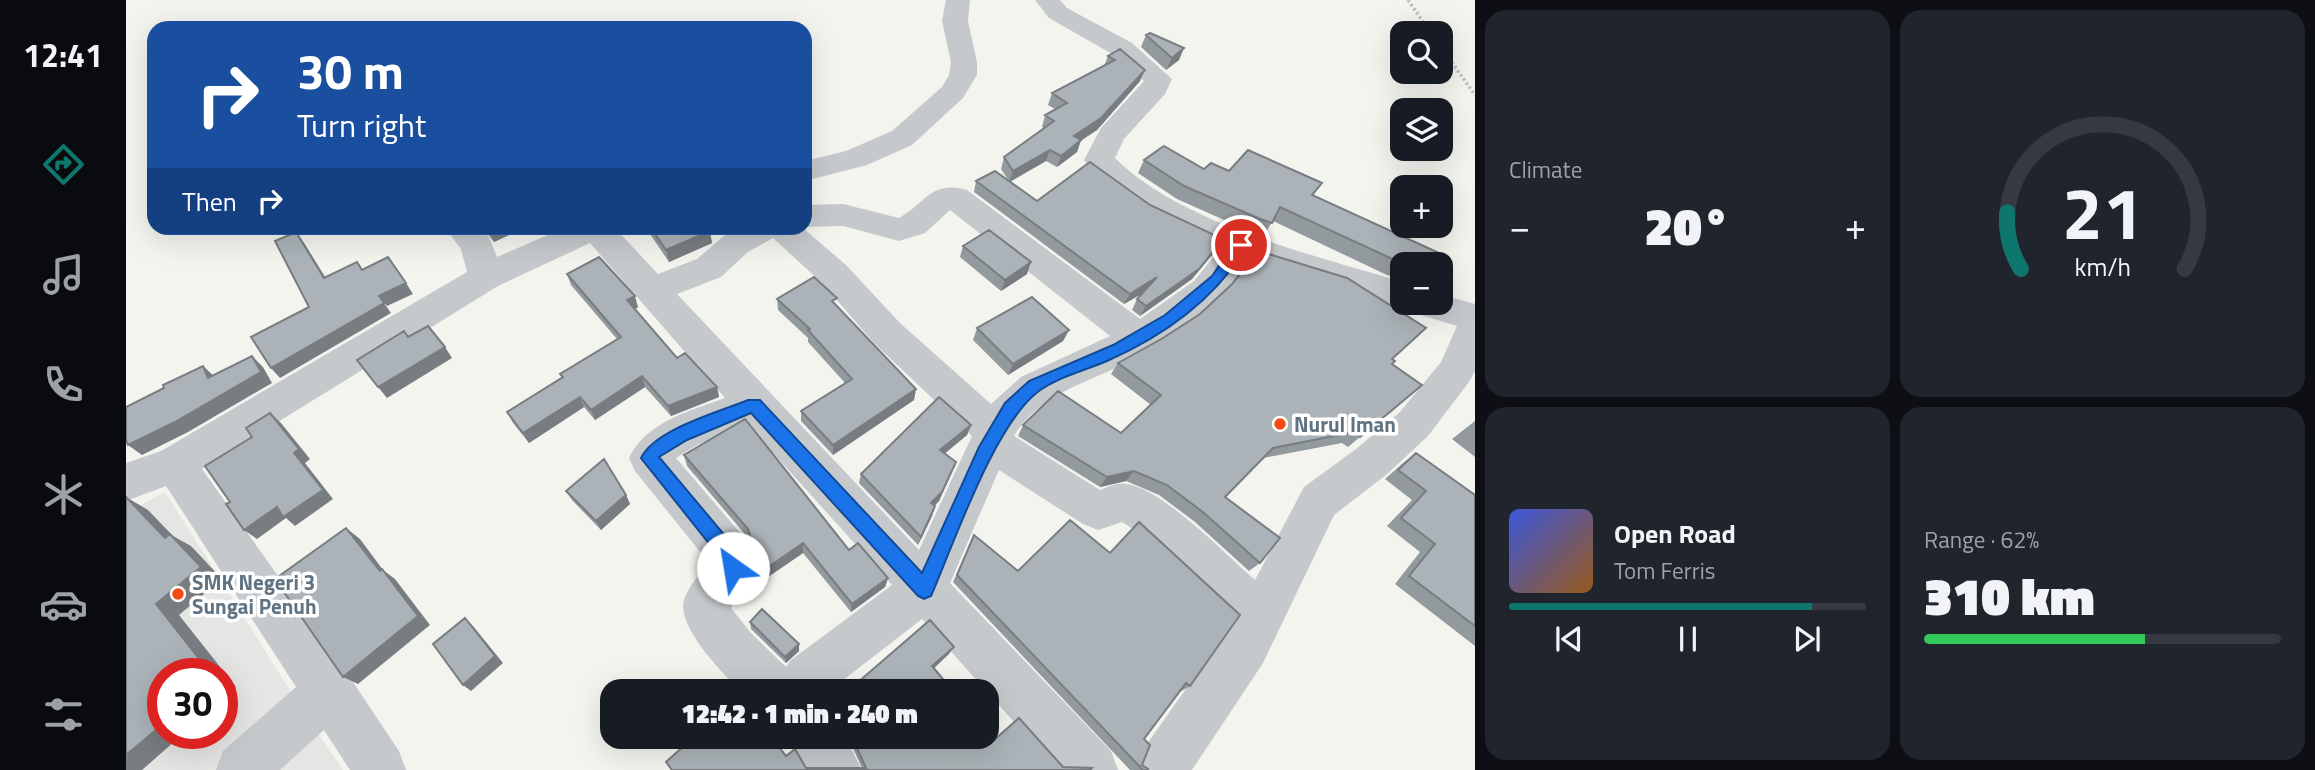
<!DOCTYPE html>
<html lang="en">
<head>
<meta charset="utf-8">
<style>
	body { margin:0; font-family:"Titillium Web",sans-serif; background:#20242c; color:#f1f3f6; height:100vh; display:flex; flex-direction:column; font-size:26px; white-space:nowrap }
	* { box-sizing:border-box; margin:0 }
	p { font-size:23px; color:#9ea1a6 }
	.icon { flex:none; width:38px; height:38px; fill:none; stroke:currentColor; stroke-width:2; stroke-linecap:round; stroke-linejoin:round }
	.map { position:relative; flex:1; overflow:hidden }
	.panel { display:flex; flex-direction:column; gap:10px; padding:10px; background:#0d0f14; width:840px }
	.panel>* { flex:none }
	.top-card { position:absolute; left:21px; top:21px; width:665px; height:214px; border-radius:21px; box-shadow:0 7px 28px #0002; background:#1a4fa0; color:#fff; overflow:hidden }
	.fabs { position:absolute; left:1264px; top:21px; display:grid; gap:14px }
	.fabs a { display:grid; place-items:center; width:63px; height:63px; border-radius:14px; background:#171b24; box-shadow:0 7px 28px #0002; font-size:35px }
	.speed { position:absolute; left:21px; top:658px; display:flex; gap:14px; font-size:35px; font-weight:700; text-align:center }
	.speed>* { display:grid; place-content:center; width:91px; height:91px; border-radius:50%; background:#171b24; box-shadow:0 7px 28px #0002; line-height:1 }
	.speed .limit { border:10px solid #d22; background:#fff; color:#111 }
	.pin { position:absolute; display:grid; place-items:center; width:60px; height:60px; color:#fff; margin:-30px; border:4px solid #fff; border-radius:50%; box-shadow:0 2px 7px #0007 }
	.me { position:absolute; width:77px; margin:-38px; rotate:328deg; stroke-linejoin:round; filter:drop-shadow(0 0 5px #0008) }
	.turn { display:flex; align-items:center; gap:24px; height:147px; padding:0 35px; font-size:32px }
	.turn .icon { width:91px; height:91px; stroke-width:2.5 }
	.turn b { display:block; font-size:49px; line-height:60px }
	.then { display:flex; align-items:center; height:66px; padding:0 35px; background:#0003; gap:14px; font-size:26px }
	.big { font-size:52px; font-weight:800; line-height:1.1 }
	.panel .card { flex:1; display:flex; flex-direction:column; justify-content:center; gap:10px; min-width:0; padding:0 24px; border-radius:21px; background:#20242c }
	.panel .dial { align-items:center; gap:0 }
	.dial svg { height:182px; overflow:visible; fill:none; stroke:#363941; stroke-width:7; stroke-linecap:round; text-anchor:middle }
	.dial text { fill:#f1f3f6; stroke:none }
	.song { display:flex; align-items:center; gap:21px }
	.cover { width:84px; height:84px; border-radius:10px; background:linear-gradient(135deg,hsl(230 70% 55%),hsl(30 70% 35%)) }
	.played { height:7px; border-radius:4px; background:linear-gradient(90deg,#0f766e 85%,#363941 85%) }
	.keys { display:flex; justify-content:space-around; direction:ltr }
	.heat { display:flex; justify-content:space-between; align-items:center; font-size:38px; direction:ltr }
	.charge { height:10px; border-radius:5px; background:linear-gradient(90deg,#34c759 62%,#363941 0) }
	.panel .tiles { flex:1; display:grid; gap:10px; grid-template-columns:repeat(2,1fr) }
	.trip { position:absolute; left:474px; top:679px; width:399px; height:70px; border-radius:21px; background:#171b24; box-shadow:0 7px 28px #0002; font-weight:800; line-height:70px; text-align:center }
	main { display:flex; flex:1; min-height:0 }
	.dock { display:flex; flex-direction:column; width:126px; justify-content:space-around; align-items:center; background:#090b0e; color:#9ea1a6 }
	.dock .icon { width:49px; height:49px }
	.dock .selected { color:#0f766e }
	.dock b { font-size:32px; color:#f1f3f6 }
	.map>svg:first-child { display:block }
</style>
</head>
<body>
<main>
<nav class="dock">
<b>12:41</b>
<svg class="icon selected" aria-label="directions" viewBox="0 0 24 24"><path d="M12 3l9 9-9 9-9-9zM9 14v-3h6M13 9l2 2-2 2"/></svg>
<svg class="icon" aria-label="music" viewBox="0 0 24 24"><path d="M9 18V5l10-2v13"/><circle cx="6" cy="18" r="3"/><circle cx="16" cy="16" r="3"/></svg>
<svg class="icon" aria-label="phone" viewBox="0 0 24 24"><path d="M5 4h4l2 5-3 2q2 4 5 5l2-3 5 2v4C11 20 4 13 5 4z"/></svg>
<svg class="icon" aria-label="climate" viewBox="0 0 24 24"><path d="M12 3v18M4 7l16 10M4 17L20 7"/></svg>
<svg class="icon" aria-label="car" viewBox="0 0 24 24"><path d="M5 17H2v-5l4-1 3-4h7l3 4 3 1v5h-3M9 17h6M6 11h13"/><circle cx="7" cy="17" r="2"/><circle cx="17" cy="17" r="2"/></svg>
<svg class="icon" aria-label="filters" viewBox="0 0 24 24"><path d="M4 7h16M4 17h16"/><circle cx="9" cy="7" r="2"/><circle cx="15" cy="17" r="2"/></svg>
</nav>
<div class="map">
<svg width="1349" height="770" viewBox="0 0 1349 770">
	<rect width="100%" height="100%" fill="#f4f4ef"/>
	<path fill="#e5e6e3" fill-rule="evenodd" d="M39,492L179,714L217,770H0V513ZM37,674H96V733H37Z"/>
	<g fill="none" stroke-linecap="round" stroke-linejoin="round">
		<path stroke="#bec0c2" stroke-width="3.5" stroke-dasharray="2.5 2.5" stroke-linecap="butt" d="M1282,0L1305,33
			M1314,46L1349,95"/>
		<path fill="#c6c9cc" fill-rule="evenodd" d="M820,0H844L842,21L851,62V75L837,98L786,145L741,165L679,181V161L720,151L766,131L816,87L823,75L825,62L816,21Z
			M909,0H934L941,8L1006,43L1046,79L1039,94L998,139L989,158C1055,224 1188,255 1276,282V303H1314V294L1349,304V371L1343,382L1302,436L1260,475L1208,515L1137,663L1066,770H1009L1016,751L1107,622L1012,532L996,522L972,530L957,524L873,470L824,583L985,751L992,770H931L796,619L703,691H615C597,674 550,626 558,600C563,585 574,574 583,563L509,471L503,458C521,421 564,411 599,398L464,243L372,286L76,469L221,673L273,751L280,770H224L198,730L154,770H90L97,751L170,687L40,486L0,501V463L35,451L341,272L335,249L319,228H354L363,237L371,257L438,228H489L532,274L571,259L598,236L613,228H677L720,265L774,323L865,404L895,377L984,336L824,210L799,233L773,241L717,226L679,227V205L717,204L773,218C800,203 805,180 841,190L1014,319L1068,281L1094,249C1048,226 987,206 958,160L975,128L1018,81L988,55L923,18ZM647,238L696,283L748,343L846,436L793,550L551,294L595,277L622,252ZM1123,260L1276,308L1285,306L1288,313L1331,326L1315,362L1274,412L1230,449L1178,487L1129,580C1100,555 1036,488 1000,484C991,482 982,487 974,490L888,436C912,397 951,386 990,368C1043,343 1091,310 1123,260ZM621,424L766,585L665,660L660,667L625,633L605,608L623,583L630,568L621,541L550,458L571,445Z
			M663,737H719L736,770H680Z"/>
	</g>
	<path fill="#939a9e" d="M1020,35L1053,60L1040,70L1015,47Z
		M994,49L1014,81L971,130L955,140L951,152L931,167L920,161L884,182L911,201L1024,205L1090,250L1066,279L1014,316L1006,310L1011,299L1018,292L998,304L848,192L850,181H883L875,169L878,157L918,128L916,127L919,115L929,109L922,105L926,93L978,66L982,56Z
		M1018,160L1078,169L1196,183L1187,195L1307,264H1276V279L1261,275L1147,221L1137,236L1125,232L1051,199L1012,173Z
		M357,228H385L387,233L368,242Z
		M520,228H582L586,243L543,262Z
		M837,246L901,274L875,291L834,257Z
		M441,274L512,307L509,309L551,358L591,387L593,397L545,416L519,387L469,420L458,407L403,443L387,423L381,412L436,377L434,374L491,339L445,285Z
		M651,299L710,306L790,389L788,400L707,455L675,421V411L719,383L682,342V338L652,310Z
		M851,328L943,330L937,341L882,375L847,340Z
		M1266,359V364L1296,385L1222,447L1216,443L1137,458L1099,497L1134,563L1123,571L1069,522L1033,495L1000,481L974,487L892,436L897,425L995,433L1025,405L985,374L992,363Z
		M1349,421V457L1326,439Z
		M845,425L841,435L819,453L826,472L813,501L808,506L806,516L792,545L733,483L735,474Z
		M1290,453L1349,495V646L1269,584L1294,552L1261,526L1286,500L1259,479L1277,463Z
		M558,455L723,550L762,578L759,587L725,612L677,553L639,579L632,569L623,539L561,466Z
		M440,491L500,495L504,504L475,530L446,500Z
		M848,535L892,571L1064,686L1054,692L1018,739L1016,765L1021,770H1004L827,582Z
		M624,622L673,651L660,663L625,629Z
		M722,737H861L937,767L546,770L660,756L680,768H736Z"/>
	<path fill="#787d81" d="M1058,48L1053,60L1040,70L1046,58Z
		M1019,70L1014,81L971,130L944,148L948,136Z
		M955,140L951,152L931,167L935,156Z
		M924,150L920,161L883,182L887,171Z
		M368,228H385L387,233L368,242L362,230Z
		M584,231L586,243L543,262L540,250Z
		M170,232L178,243L206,288L198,278Z
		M1097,239L1090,250L1066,279L1014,316L1020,306Z
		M905,262L901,274L875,291L879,280Z
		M1031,277L1026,288L998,304L1004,294Z
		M280,283L287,294L261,306L253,296Z
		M509,296L512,307L504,312L501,300Z
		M258,303L265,313L154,378L145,368Z
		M943,330L937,341L882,375L887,364Z
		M319,347L326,358L261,398L252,387Z
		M126,356L137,367L146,383L62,432L16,455L2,445Z
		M77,366L89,377L82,378Z
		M516,376L519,387L469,420L465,410Z
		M591,387L593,397L545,416L542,406Z
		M790,389L788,400L707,455V445Z
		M454,397L458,407L403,443L397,433Z
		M144,413L155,423L184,459L179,463L207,499L169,526L160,518L131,539L118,530Z
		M845,425L841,435L811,460L814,450Z
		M830,462L813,501L802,512L805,503Z
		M1008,471L1000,481L974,487L981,477Z
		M500,495L504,504L475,530L470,521Z
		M0,497L22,510L47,536L65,546L96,579L53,615L110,687L96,700V674H85L30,604L39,538Z
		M809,506L806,516L792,545L795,537Z
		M220,528L234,539L257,570L269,579L304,625L232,684L217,677L254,571Z
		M677,543V553L639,579L638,570Z
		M762,578L759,587L725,612L726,604Z
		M339,618L347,626L377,663L345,691L337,685Z
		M673,644V651L660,663L659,657Z
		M828,647L823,654L803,673L806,666Z
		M37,724V733H58L16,770H0V755Z"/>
	<path fill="#abb3b8" stroke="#787d81" stroke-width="2" d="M1024,33L1058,48L1046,58L1020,35Z
		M994,49L1019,70L975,118L948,136L955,140L935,156L924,150L887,171L878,157L928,121L919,115L941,103L926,93L989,60L982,56Z
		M1038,146L1078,169L1085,163L1103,171L1122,150L1196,183L1186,195L1313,253L1307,264H1281L1273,262L1154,207L1146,223L1134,219L1058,186L1018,160Z
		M964,162L1024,205L1097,239L1073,269L1020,306L1011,299L1031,277L1004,294L850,181L869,171L911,201Z
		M525,228H582L584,231L540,250Z
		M863,230L905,262L879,280L837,246Z
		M170,232L198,278L231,262L236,270L262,257L280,283L253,296L258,303L145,368L125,337L183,307L149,241Z
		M1133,251L1221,278L1300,328L1266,359L1269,361L1266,364L1296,385L1234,437L1228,432L1147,448L1099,497L1154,538L1134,563L1078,513L1041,485L1008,471L981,477L897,425L932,391L995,433L1035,395L992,363L1037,338L1074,314L1106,284Z
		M473,257L509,296L501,300L551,358L559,353L591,387L542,406L516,376L465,410L454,397L397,433L381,412L437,377L434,374L495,337L441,274Z
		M688,277L711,298L706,301L790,389L707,445L675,411L726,379L682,330L684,329L651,299Z
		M906,297L943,330L887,364L851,328Z
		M302,326L319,347L252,387L231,360L278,331L282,337Z
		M126,356L135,372L49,422L2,445L0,440V407L38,388L37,385L77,366L82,378Z
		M813,397L845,425L814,450L830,462L816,492L805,503L809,506L795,537L735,474Z
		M144,413L173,449L168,453L197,490L157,517L151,507L118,530L100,504L104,502L79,466L126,437L120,428Z
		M619,419L723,550L732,543L762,578L726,604L677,543L638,570L631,560L622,529L558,455Z
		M1290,453L1349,495V626L1283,576L1309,544L1275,518L1300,491L1272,470Z
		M478,459L500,495L470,521L440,491Z
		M0,497L39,538L44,534L75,567L30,604L85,674H37V724L0,755Z
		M944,520L984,553L1013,522L1114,615L1064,686L1060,683L1018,739L1024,745L1016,765L1022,769L1021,770H1017L831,575L848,535L892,571Z
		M220,528L254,571L256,569L292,616L217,677L149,579Z
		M636,609L673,644L659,657L624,622Z
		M339,618L369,656L337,685L307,644Z
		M804,620L828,647L806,666L827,691H726L724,689Z
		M893,718L937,767L966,768L964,770H546L540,762L568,737H645L660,756L669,749L680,768H740L726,737H861V732L868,740Z"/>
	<path fill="#1a73e8" stroke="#114b97" stroke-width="2" d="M1115,240L1122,245C1090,298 1038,336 981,361C960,370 932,377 913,391C869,423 828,543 805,596L798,599L792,596L625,413L561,440L533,457L611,550L617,568L614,574L607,577L601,574L596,560L515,458C529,429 593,412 622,400H634L796,573L853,447L879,403L903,381L987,345L1039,315L1086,276L1110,241Z"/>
	<g fill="#f34b11" stroke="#fff" stroke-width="2.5">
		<circle cx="1154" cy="424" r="7"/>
		<circle cx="52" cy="594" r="7"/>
	</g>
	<g text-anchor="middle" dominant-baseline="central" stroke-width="7" stroke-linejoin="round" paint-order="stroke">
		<g font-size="21" font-weight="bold" fill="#607383" stroke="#fff" text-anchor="start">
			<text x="1168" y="424">Nurul Iman</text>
			<text x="66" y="582">SMK Negeri 3<tspan x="66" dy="24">Sungai Penuh</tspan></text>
		</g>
	</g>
</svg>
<div class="fabs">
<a><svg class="icon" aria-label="search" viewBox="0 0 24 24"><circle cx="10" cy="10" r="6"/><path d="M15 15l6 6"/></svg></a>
<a><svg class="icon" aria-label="layers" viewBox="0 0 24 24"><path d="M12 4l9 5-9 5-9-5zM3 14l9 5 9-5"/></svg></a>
<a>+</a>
<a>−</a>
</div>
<div class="speed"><div class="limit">30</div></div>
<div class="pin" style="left:1115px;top:245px;background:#d93025"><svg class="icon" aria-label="arrive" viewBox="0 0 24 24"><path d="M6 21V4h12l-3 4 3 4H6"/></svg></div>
<svg class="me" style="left:607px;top:568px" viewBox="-20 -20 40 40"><circle r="19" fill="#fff"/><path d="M0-13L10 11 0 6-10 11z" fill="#1a73e8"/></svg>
<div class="trip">12:42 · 1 min · 240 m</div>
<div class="top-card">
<div class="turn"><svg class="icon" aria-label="right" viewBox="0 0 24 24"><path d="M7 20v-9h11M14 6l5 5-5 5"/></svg><div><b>30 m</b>Turn right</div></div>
<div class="then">Then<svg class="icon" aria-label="right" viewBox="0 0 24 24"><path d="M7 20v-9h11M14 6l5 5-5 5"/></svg></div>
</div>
</div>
<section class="panel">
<div class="tiles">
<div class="card"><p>Climate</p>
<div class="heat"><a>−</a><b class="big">20°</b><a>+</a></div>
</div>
<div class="card dial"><svg viewBox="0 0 100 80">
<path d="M14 69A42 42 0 1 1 86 69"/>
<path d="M14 69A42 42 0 0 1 8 44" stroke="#0f766e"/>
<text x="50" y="56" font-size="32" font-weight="700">21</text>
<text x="50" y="72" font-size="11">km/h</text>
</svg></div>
<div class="card">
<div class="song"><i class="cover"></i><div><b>Open Road</b><p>Tom Ferris</p></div></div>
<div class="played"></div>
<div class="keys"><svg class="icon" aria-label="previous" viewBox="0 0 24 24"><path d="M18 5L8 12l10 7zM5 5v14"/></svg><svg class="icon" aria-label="pause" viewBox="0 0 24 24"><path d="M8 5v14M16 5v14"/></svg><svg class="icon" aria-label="next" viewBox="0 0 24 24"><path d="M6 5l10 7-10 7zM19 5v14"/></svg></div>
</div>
<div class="card"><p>Range · 62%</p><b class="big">310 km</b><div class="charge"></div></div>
</div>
</section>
</main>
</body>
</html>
